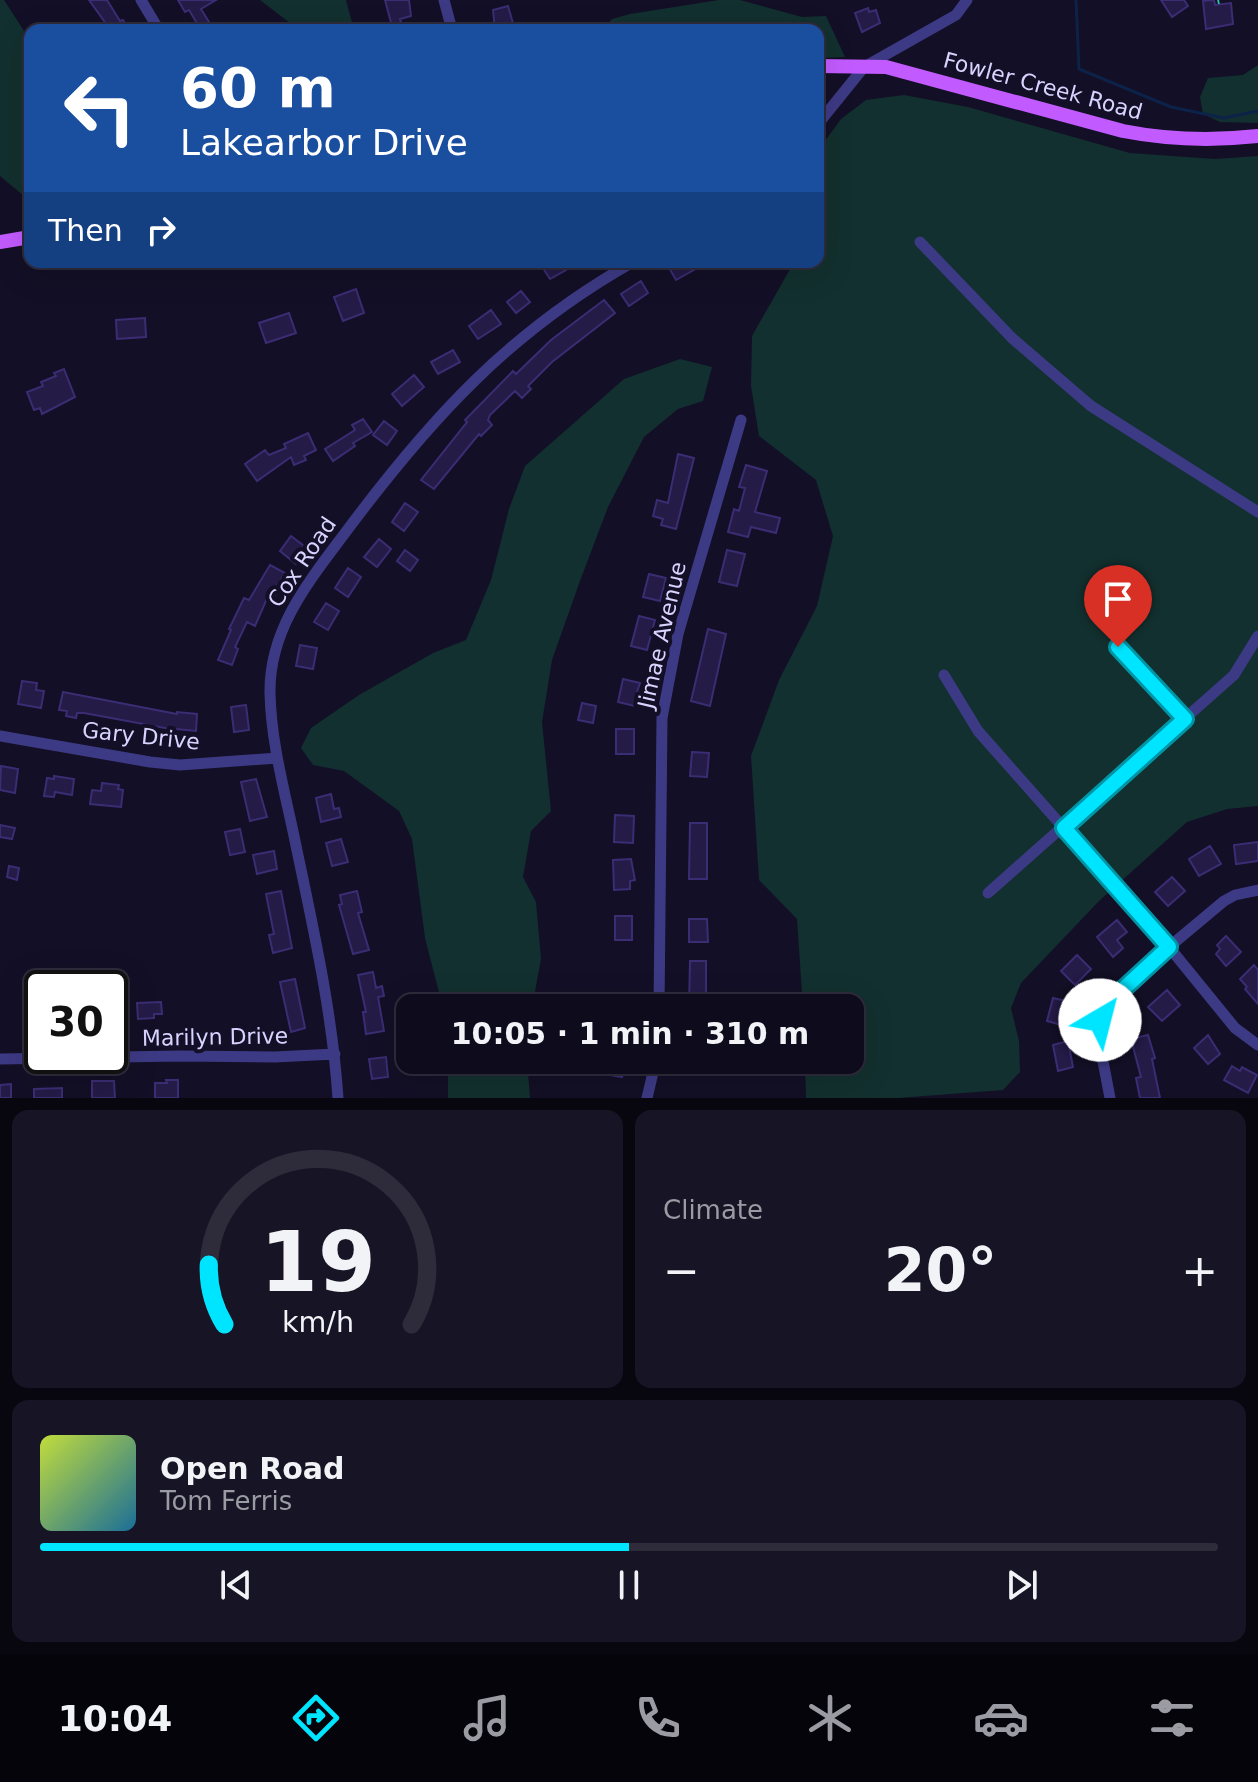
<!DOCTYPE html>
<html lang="en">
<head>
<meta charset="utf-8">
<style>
	body { margin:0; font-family:"DejaVu Sans",sans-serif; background:#171425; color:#f1f3f6; height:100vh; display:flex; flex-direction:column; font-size:30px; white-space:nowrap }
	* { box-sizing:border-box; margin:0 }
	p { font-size:26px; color:#9b9ba3 }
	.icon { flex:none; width:44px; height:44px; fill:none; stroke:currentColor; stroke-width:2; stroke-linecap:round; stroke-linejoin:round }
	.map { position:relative; height:1098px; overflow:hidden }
	.drawer { display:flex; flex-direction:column; gap:12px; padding:12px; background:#08060f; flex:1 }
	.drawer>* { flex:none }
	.hud { position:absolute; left:24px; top:24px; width:800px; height:244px; border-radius:16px; box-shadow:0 8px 32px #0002,0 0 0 2px #2e2b3b; background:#1a4fa0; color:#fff; overflow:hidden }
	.speed { position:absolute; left:24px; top:970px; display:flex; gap:16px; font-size:40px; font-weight:700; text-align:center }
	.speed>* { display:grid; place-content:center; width:104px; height:104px; border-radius:50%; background:#0e0b1c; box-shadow:0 8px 32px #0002,0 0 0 2px #2e2b3b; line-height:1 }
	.speed .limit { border:4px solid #111; border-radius:12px; background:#fff; color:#111 }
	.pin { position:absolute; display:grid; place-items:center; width:68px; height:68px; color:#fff; margin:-82px -34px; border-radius:50% 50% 50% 0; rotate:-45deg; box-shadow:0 0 8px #0007 }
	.pin .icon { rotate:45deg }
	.me { position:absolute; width:88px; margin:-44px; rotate:37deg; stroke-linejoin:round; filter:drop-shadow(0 0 6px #0008) }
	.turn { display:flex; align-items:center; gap:28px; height:168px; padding:0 24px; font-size:36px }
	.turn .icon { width:104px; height:104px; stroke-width:2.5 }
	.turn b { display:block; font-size:56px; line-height:68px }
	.then { display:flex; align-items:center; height:76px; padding:0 24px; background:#0003; gap:16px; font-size:30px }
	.big { font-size:60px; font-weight:700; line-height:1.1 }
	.drawer .widget { flex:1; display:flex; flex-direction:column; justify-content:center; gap:12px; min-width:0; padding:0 28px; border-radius:16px; background:#171425 }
	.drawer .dial { align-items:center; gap:0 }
	.dial svg { height:208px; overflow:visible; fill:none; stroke:#2e2b3b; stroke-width:7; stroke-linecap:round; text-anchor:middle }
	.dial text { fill:#f1f3f6; stroke:none }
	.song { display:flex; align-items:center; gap:24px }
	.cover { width:96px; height:96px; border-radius:12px; background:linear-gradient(135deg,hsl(70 70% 55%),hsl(200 70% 35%)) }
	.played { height:8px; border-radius:4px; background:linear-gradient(90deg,#00e5ff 50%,#2e2b3b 50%) }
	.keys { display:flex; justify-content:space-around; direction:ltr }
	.heat { display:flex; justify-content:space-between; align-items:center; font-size:44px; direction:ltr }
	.drawer .tiles { flex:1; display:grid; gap:12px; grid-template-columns:1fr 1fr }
	.widget:last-child { grid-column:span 2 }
	.trip { position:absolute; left:396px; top:994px; width:468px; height:80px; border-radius:16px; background:#0e0b1c; box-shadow:0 8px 32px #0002,0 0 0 2px #2e2b3b; font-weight:700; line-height:80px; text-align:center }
	.tab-bar { display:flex; height:128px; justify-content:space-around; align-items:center; background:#06040b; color:#9b9ba3 }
	.tab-bar .icon { width:56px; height:56px }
	.tab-bar .current { color:#00e5ff }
	.tab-bar b { font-size:36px; color:#f1f3f6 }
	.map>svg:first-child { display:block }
</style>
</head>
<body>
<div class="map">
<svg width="1258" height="1098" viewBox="0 0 1258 1098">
	<rect width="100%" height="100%" fill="#130f26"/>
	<path fill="#12302f" d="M0,0H4L30,40V201L0,176Z
		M260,0H346L354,30H299Z
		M719,0H740L802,17L826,16L845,57L818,58V30H603L612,19L630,14Z
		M1258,65V123L1220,122L1203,114L1200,97L1208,78L1243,75Z
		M904,95L968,107L1130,153L1215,159L1258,156V806L1227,809L1187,822L1099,901L1021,983L1011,1008L1019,1041L1020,1072L1003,1090L898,1098H806L805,1060H850V1008H803L797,919L759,880L751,756L779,680L817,606L833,536L816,480L759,436L751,386L752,336L794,262H818V160L825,141L841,119L866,100Z
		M680,359L712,367L703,401L678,409L644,437L608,507L580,581L552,660L542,722L551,811L531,831L523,877L536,902L541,959L532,1008H443L425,938L412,839L399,811L344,771L313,765L301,748L311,728L359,695L433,653L466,640L491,580L509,509L525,466L624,379Z
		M448,1060H527L530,1098H448Z"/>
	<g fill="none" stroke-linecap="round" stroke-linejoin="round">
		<path stroke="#0c2248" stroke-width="3" d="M1076,0L1079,69L1171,107L1224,118L1258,111"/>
	</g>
	<path fill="#241b47" stroke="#3b2d73" stroke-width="2" d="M89,0H107L120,21L123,20L129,30H107L109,28Z
		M178,0H216L201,9L214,30H201L189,10L185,12Z
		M385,0H409L411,16L400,19L403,30H393Z
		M1161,0H1184L1188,6L1172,17Z
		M1214,0L1215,5L1231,3L1233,24L1206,29L1203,1Z
		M508,6L515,30H495L493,10Z
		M868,8L869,12L876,10L880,23L862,32L855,13Z
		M546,262H562L566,270L550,279L541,265Z
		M674,262H708L676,280L668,266Z
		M641,281L648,293L629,306L621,294Z
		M356,289L364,313L343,321L334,297Z
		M521,291L530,302L516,313L507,302Z
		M604,300L615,313L552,362L528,386L531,389L522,398L515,391L490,415L488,420L492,425L481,436L479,434L434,489L421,480L467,422L465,420L513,371L516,374L551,340Z
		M491,310L501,324L478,339L469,326Z
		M289,313L296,333L266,343L259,323Z
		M145,318L146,337L117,339L116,320Z
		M453,350L460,362L438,374L431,362Z
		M64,369L75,397L42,414L40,408L34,410L27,392L43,386L41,382L56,376L54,373Z
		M414,375L424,387L402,406L392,394Z
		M363,419L372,432L353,443L355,446L333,461L325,449L355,430L352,425Z
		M384,421L397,431L387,445L373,435Z
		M308,433L316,450L304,456L306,460L294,465L291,457L257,481L245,464L265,450L269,455L286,448L284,444Z
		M678,454L694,458L676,529L661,525L663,519L653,516L657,500L668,503Z
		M746,465L767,471L755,512L780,518L776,533L751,527L748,537L728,532L734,509L739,511L745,488L739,487Z
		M405,503L418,512L404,531L392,522Z
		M291,536L308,549L296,564L280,551Z
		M379,539L391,549L377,567L364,557Z
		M405,550L418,560L410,571L397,561Z
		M727,550L745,554L737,586L719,582Z
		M270,565L285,573L276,587L279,589L274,597L269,594L255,626L247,622L235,647L238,649L232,665L218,660L231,630L229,629L244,598L249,600Z
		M348,568L361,577L348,597L335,588Z
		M649,574L666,578L660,601L643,597Z
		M326,603L339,611L328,630L314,622Z
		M639,616L655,620L647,650L631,646Z
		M708,629L726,634L710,706L691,701Z
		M300,645L317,648L313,669L296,666Z
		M623,679L640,683L637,692L642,693L639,707L618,702Z
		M22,681L37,683L36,690L44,691L41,708L18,704Z
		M63,692L177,714V712L197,714L196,731L165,728L84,713H77L76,718L66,716L67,711L59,710Z
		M582,703L596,706L593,723L578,720Z
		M246,705L249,730L234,732L231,707Z
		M616,729H634V754H616Z
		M692,752L709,753L707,777L690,776Z
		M1,766L18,769L15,793L0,790Z
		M54,776L74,779L72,795L55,792L54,797L44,796L47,778L54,779Z
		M256,779L267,817L250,821L241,782Z
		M102,783L119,785L118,789L123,790L121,807L90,804L92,790L101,791Z
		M331,794L334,809L339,808L341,817L321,822L316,798Z
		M615,815L634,816L633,843L614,842Z
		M690,823H707V879H689Z
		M0,825L15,828L12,839L0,837Z
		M240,829L245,852L230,855L225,832Z
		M341,839L348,862L332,866L326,843Z
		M1258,842V861L1236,864L1234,845Z
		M1210,846L1221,864L1199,876L1189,859Z
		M274,851L277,869L257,874L253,855Z
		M631,859L635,880L630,881V889L614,890L613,860Z
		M9,866L19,868L17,880L7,877Z
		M1172,877L1185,891L1168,906L1155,892Z
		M281,891L292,948L273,953L269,935L274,934L266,894Z
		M357,891L362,912L358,913L369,950L353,954L339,905L342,904L340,895Z
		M615,916H632V940H615Z
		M689,919H707L708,942H689Z
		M1117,920L1127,932L1117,940L1123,948L1113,957L1097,937Z
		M1226,936L1241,952L1226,966L1216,954L1220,949L1217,945Z
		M1077,955L1091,969L1075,985L1061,971Z
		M690,961H706V1008H689Z
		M1254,965L1258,970V1004L1245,989L1247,987L1240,979Z
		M373,972L376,988L382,986L384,996L378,997L384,1031L366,1034L363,1012H366L358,975Z
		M295,979L305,1028L291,1032L280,982Z
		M1167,990L1180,1005L1162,1021L1148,1007Z
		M630,995V1008H613V996Z
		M1053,998L1071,1002L1065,1026L1047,1021Z
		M161,1002L162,1014H154V1018L138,1019L137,1003Z
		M1148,1035L1155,1058L1152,1059L1160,1098H1140L1136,1078L1141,1077L1131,1039Z
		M1208,1035L1220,1054L1208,1064L1194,1048Z
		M1068,1041L1073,1067L1058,1071L1053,1045Z
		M386,1057L388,1077L372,1079L369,1059Z
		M606,1060H626L622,1077L604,1074Z
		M694,1060H729L727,1074L715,1072L716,1069L693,1065Z
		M1232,1066L1240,1071L1242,1067L1257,1075L1248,1093L1224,1080Z
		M166,1080H178V1098H155V1083H167Z
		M92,1081H114L115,1098H92Z
		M11,1084V1098H0V1085Z
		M62,1088V1098H34V1089Z"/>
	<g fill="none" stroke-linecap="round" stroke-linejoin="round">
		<path stroke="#2fb8b0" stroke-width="2" stroke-dasharray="4 6" stroke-linecap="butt" d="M1218,0L1219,4"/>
		<path stroke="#3d3a85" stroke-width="11" d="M141,0L159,30
			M444,0L452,30
			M818,124L864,67L956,15L967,0
			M920,242L1012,338L1091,406L1258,512
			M1118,647L1185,719
			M944,675L978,731L1169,947L1235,1028L1258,1045
			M0,736L150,762L180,765L277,758
			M988,893L1234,675L1258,636
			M659,1008L662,718L678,634L741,420
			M0,1059L179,1056L275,1057L335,1054
			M338,1098C332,1009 312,923 294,836C284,789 271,741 270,693C269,629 309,581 345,533C430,419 509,332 633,262
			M647,1098L656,1060
			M1110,1098L1098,1035L1106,1005L1169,947L1224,901L1235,895L1258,890"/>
		<path stroke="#c25bff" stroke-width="14" d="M818,66L886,67L1123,131C1169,140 1212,141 1258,136
			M0,242L30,237"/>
	</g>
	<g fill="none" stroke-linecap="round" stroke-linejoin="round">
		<defs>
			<path id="route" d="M1100,1020L1106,1005L1169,947L1064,828L1185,719L1118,647"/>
		</defs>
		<use href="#route" stroke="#0095a6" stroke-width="20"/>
		<use href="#route" stroke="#00e5ff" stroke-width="14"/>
	</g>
	<g text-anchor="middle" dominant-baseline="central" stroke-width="8" stroke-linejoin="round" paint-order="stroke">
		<g font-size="22" fill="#d9d4ff" stroke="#130f26">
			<text transform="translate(1043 86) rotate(15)">Fowler Creek Road</text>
			<text transform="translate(302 562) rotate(-56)">Cox Road</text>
			<text transform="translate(662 635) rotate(-77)">Jimae Avenue</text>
			<text transform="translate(141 736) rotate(6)">Gary Drive</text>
			<text transform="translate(215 1037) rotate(-1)">Marilyn Drive</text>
		</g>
	</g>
</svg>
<div class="speed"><div class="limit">30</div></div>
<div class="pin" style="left:1118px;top:647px;background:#d93025"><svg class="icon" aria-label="arrive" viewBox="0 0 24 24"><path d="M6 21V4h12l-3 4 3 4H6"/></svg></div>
<svg class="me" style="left:1100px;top:1020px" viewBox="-20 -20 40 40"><circle r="19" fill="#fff"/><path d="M0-13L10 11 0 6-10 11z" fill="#00e5ff"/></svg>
<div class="trip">10:05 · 1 min · 310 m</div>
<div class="hud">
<div class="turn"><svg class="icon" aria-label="left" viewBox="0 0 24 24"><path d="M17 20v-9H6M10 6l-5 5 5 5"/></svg><div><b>60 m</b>Lakearbor Drive</div></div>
<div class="then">Then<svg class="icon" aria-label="right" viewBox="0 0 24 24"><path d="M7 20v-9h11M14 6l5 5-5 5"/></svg></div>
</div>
</div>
<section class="drawer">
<div class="tiles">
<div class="widget dial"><svg viewBox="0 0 100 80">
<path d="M14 69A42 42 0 1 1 86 69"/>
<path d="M14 69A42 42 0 0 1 8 46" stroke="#00e5ff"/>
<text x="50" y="56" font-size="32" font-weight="700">19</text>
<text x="50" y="72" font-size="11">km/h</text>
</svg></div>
<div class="widget"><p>Climate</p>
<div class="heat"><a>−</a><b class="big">20°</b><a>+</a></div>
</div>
<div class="widget">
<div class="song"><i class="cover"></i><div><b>Open Road</b><p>Tom Ferris</p></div></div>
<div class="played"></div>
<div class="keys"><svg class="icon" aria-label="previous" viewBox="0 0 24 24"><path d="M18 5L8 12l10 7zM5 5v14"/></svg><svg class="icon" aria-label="pause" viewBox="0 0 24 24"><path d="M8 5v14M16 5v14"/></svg><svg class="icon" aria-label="next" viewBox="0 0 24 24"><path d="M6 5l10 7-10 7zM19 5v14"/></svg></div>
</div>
</div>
</section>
<nav class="tab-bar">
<b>10:04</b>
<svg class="icon current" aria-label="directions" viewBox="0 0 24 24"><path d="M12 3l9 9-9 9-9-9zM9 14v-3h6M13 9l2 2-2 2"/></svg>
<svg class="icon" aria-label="music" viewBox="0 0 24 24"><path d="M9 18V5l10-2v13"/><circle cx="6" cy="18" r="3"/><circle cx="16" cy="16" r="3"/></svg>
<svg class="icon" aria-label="phone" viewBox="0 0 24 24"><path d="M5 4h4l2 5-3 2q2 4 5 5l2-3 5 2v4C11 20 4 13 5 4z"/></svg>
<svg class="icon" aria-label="climate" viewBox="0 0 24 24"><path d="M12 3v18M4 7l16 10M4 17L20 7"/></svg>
<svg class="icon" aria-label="car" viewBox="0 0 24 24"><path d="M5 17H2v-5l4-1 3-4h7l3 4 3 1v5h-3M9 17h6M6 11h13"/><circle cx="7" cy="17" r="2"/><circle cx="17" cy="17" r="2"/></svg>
<svg class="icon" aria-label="filters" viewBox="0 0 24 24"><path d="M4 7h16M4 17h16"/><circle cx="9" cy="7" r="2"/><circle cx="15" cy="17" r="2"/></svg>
</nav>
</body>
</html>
